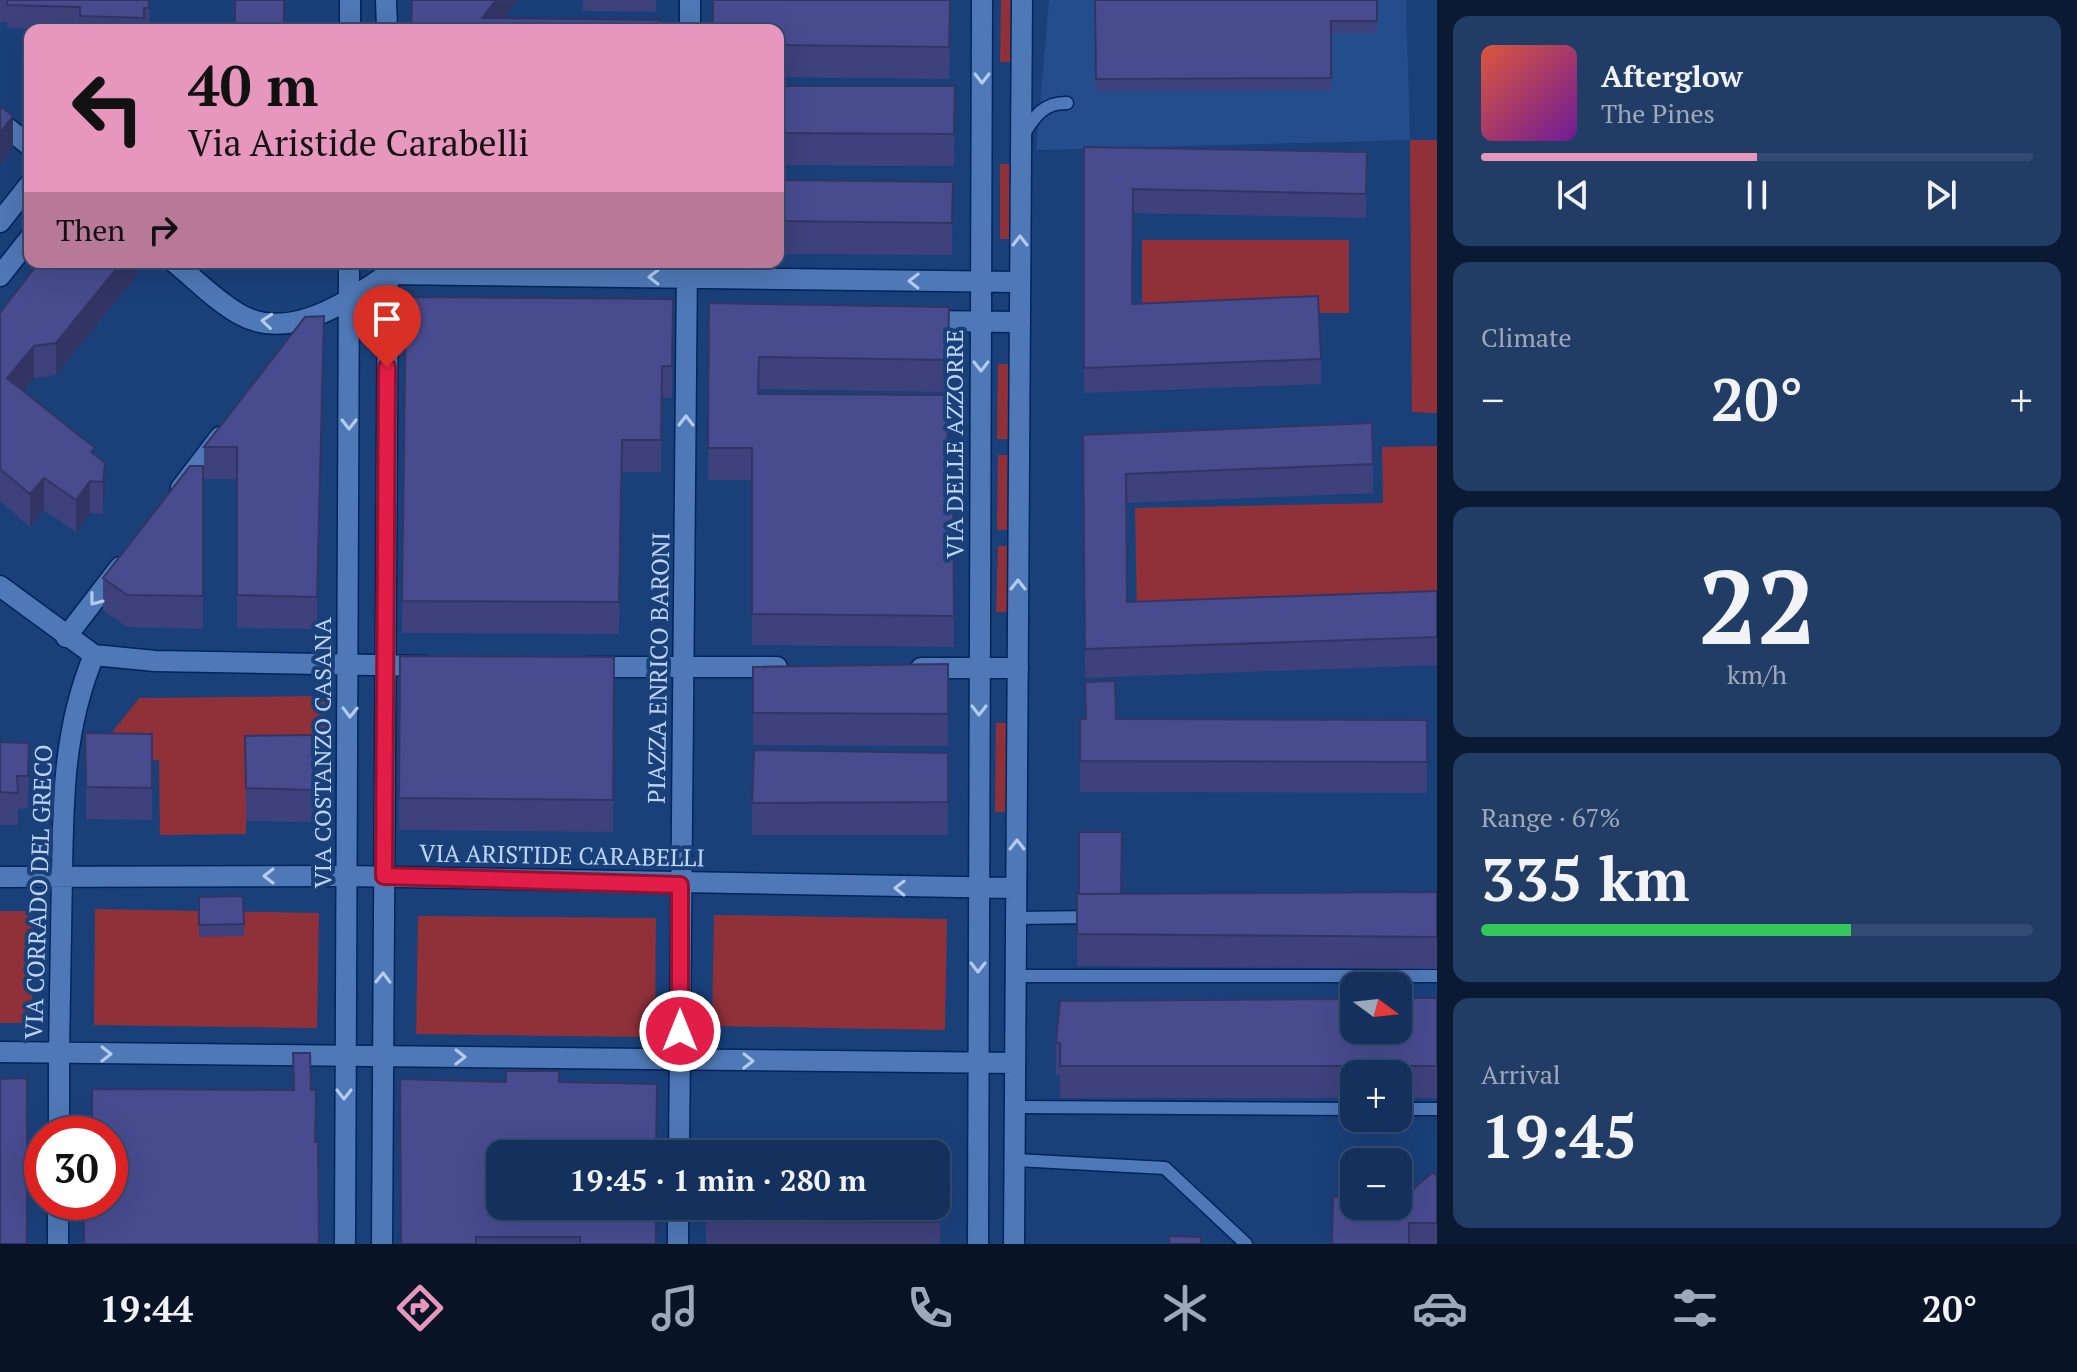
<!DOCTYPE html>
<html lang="en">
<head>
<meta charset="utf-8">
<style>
	body { margin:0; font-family:"PT Serif",serif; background:#213c65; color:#f1f3f6; height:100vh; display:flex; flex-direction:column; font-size:30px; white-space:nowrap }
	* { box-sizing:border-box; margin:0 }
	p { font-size:26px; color:#9da9bb }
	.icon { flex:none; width:44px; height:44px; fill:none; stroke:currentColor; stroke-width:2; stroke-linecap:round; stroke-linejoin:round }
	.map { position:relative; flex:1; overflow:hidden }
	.drawer { display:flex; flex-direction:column; gap:16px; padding:16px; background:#0b1a33; width:640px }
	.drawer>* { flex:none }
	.hud { position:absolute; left:24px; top:24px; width:760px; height:244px; border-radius:16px; box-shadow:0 8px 32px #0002,0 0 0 2px #334b72; background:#e797bd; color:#111; overflow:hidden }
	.needle { width:52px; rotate:105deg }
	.buttons { position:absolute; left:1340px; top:972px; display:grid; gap:16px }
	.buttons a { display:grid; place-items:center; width:72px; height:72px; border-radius:16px; background:#14305c; box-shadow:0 8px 32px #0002,0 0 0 2px #334b72; font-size:40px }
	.speed { position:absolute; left:24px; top:1116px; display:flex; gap:16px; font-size:40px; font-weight:700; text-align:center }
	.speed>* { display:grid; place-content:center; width:104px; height:104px; border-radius:50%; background:#14305c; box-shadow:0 8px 32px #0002,0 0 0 2px #334b72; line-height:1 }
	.speed .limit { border:12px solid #d22; background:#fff; color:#111 }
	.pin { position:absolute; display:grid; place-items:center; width:68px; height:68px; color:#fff; margin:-82px -34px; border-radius:50% 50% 50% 0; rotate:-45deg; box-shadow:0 0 8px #0007 }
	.pin .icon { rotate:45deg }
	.me { position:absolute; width:88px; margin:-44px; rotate:0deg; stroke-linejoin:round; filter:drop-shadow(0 0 6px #0008) }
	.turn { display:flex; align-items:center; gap:28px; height:168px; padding:0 32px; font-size:36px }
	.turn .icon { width:104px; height:104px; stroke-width:2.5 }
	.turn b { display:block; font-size:56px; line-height:68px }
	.then { display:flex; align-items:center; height:76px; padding:0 32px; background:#0003; gap:16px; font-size:30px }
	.big { font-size:60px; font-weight:600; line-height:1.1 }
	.drawer .card { flex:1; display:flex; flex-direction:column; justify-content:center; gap:12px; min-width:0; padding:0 28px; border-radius:16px; background:#213c65 }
	.drawer .dial { align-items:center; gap:0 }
	.dial b { font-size:104px; line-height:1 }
	.song { display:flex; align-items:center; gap:24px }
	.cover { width:96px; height:96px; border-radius:12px; background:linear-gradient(135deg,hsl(10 70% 55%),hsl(280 70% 35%)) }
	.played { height:8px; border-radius:4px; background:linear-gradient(90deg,#e797bd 50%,#334b72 50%) }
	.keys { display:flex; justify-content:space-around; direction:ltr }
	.heat { display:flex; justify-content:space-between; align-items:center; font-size:44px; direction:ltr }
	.charge { height:12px; border-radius:6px; background:linear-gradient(90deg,#34c759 67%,#334b72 0) }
	.trip { position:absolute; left:486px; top:1140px; width:464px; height:80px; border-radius:16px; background:#14305c; box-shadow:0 8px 32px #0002,0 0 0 2px #334b72; font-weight:600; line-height:80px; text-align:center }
	.dock { display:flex; height:128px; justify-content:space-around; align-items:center; background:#081325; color:#9da9bb }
	.dock .icon { width:56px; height:56px }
	.dock .selected { color:#e797bd }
	.dock b { font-size:36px; color:#f1f3f6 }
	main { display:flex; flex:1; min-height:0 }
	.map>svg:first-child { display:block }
</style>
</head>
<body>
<main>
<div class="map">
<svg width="1437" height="1244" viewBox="0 0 1437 1244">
	<rect width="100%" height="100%" fill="#1a407a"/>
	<path fill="#234d8b" d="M1049,0H1406L1410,140L1036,150Z"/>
	<path fill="#90313a" d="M1001,0H1013V62H1000Z
		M1410,140H1437V413L1412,412Z
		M1000,164H1011L1010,239H1000Z
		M1142,240H1349V313H1142Z
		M998,364H1009L1008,439H997Z
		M1437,446V609L1137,615L1135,508L1383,503L1382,447Z
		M998,455H1008L1007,530H997Z
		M998,546H1009L1007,612H996Z
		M325,696L326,762L246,763V834L160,835L159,760L96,761V753L139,698Z
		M996,723H1007V812H995Z
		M95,909L319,913L317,1028L94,1025Z
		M0,911H33L32,1023H0Z
		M714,915L947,919L945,1030L712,1026Z
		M418,916L656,918L655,1037L416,1034Z"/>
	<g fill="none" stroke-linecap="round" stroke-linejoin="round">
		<defs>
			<path id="lane" d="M1023,135C1034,117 1044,102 1067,103
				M1016,918L1094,917
				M1016,976H1437
				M1015,1107L1354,1109
				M1398,1109H1437
				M1015,1160L1165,1168L1246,1244"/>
			<path id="street" d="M386,0L387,30
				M350,30V0
				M690,30V0
				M0,122L30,146
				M0,222L30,184
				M174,262C195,279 217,302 241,315C291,342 348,301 388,274L1020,282
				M0,276L30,238
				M349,300L387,310H432
				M924,321L1020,322
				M181,488L220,437
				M0,586L94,655L155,661L425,666
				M66,637L120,567
				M589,667H777
				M921,668H1018
				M62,874C63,797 64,727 94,655
				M59,1134V1053
				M679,1154L687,262
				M58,1244V1202
				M345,1244L349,262
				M382,1244L388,262
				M678,1244V1206"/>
			<path id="secondary" d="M0,877L347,876L1016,888
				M0,1052L1015,1063
				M59,1053L62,874
				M978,1244L982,0
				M1014,1244L1022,0"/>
		</defs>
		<use href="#lane" stroke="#00255c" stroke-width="15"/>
		<use href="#street" stroke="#00255c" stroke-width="23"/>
		<use href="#secondary" stroke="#00255c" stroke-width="23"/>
		<use href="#lane" stroke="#4f78b6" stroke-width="12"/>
		<use href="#street" stroke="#4f78b6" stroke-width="20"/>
		<use href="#secondary" stroke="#4f78b6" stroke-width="20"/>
	</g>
	<path fill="#3e417b" d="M0,0H150L149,30H80L7,28V22H0Z
		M583,0H656V12L583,11Z
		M951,0L949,79L778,77V30Z
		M1095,0H1377V33H1331V90L1096,91Z
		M778,86H955L954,166L778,165Z
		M1084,147L1367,152L1366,218L1133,213L1132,304L1321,359V384L1084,393Z
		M778,180L953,182L952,255L778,254Z
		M138,262V274L56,375L34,378L23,391L105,463V495L103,514L90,513L76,532L44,510L30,527L0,501V313Z
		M406,297L673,299L672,398H662L661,472H622L619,634L402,633Z
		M709,303L949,307L948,392L759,389V394L947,480H953L954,647L752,645V480H708Z
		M324,349L317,629L237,628V479H204V447Z
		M1083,435L1373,464V493L1126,503L1127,602L1437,591V665L1085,678Z
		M203,466V629L127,627L103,610V578Z
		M400,656L614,657L613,832L399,830Z
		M948,664V746L753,745V667Z
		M1085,682L1116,719L1427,720V793L1080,792V719H1085Z
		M85,733L152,734V820L86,819Z
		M314,735L313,822L246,821L245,736Z
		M0,742L29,743L28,808L18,809V825H0Z
		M948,753V835H752V803Z
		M1437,892V969L1077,966V894Z
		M199,897L244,924V936L199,937Z
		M1437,998V1098H1398V1074H1354V1098H1060V1075H1056V1043Z
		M559,1082L656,1244H401Z
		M942,1173L940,1244H706V1206Z
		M1437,1177V1244H1332L1404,1197Z"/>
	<path fill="#323564" d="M496,0H518L496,30L482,18Z
		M13,116V149L0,165V133Z
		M122,262H138V274L56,375V343Z
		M324,316V349L317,629V597Z
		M34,346V378L7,411V378Z
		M105,463V495L103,514V482Z
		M44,478V510L30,527V494Z
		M90,481V513L76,532V500Z
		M942,1141V1173L940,1244V1222Z"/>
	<path fill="#484c8f" stroke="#323564" stroke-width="2" d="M7,0H149V8H144V18L80,16V7L7,5Z
		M235,0H284V30H235Z
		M412,0H496L482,18L659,20V30H411Z
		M713,0H950L949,47L778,45V30H713Z
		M1095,0H1377V21H1331V78L1096,79Z
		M778,86H955L954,134L778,133Z
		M0,106L13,116L0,133Z
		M1084,147L1367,152L1366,194L1133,189L1132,304L1318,296L1321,359L1084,368Z
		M778,180L953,182L952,223L778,221Z
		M39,262H122L56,343L34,346L7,378L95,448L91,452L105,463L103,482L90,481L76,500L44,478L30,494L0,469V313Z
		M406,297L673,299L672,366H662L661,440H622L619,602L402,601Z
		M709,303L949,307L948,360L759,357L758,394L948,395L947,480H953L954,616L752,614V448H708Z
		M324,316L317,597L237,595V447H204L305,317Z
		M1372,423L1373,464L1126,474L1127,602L1437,591V637L1085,649L1083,435Z
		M190,466H203V596L127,595L103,578Z
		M400,656L614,657L613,800L399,798Z
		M948,664V714L753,713V667Z
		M1115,681L1116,719L1427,720V762L1080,761V719H1086L1085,682Z
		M85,733L152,734V788L86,787Z
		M314,735L313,790L246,788L245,736Z
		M0,742L29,743L28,776H17L18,793L0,792Z
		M754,750L948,753V802L752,803Z
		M1079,832H1122L1121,894H1079Z
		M1437,892V937L1077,934V894Z
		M243,896L244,924L199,925V897Z
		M1398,998H1437V1066H1060V1043H1056L1060,1001L1354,999V1030H1398Z
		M293,1053H310L311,1090H316L315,1142H318L319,1244H84V1202H110V1134H92V1089L294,1090Z
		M506,1071H559V1082L657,1084L656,1154H500V1206H656V1244H580V1237H476V1244H401L400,1079L506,1082Z
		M27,1078V1244H0V1079Z
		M711,1140L942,1141L940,1222L706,1221V1206H936V1154H710Z
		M1433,1172L1437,1177V1223H1409V1244H1332L1333,1197H1354V1206H1398V1197H1404Z
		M1169,1236L1201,1237V1244H1169Z"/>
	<defs><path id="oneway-chevron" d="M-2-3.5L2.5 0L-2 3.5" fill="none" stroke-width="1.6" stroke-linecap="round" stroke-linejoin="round" transform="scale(2)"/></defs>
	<g stroke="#b2cbf0">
		<use href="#oneway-chevron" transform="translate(982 78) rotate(90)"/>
		<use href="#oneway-chevron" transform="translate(1020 241) rotate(-90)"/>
		<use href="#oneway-chevron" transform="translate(654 277) rotate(-179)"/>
		<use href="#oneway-chevron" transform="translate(914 281) rotate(-179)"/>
		<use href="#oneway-chevron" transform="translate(267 321) rotate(-175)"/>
		<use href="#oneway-chevron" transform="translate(981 366) rotate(90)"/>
		<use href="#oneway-chevron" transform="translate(686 421) rotate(-90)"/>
		<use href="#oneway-chevron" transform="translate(349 424) rotate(90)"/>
		<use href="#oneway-chevron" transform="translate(1018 585) rotate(-90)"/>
		<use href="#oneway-chevron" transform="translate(95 600) rotate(128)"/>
		<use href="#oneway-chevron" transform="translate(979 710) rotate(90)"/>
		<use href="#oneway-chevron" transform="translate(350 712) rotate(91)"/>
		<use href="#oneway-chevron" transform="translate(1017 845) rotate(-90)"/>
		<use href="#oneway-chevron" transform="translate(269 876) rotate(-180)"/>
		<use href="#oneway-chevron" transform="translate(900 888) rotate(-179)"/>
		<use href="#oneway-chevron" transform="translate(978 967) rotate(90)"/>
		<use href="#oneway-chevron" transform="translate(383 978) rotate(-89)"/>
		<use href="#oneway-chevron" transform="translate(106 1054) rotate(1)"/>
		<use href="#oneway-chevron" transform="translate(460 1057) rotate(1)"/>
		<use href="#oneway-chevron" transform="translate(748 1061) rotate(1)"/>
		<use href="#oneway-chevron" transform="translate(344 1094) rotate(90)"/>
	</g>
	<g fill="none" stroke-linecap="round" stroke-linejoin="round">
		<defs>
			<path id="route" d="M387,367L384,876L680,885V1031"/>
		</defs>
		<use href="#route" stroke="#92132f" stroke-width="20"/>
		<use href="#route" stroke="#e11d48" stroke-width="14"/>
	</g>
	<g text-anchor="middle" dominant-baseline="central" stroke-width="8" stroke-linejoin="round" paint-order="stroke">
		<g font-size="24" fill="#bdd4f6" stroke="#1a407a">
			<text transform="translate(954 444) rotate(-90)">VIA DELLE AZZORRE</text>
			<text transform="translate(658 668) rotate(-89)">PIAZZA ENRICO BARONI</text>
			<text transform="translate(322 753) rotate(-90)">VIA COSTANZO CASANA</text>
			<text transform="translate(562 855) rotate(1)">VIA ARISTIDE CARABELLI</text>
			<text transform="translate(38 892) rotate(-88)">VIA CORRADO DEL GRECO</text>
		</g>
	</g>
</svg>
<div class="buttons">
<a><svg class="needle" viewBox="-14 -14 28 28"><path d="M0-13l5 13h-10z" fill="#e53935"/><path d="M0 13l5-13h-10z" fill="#9da9bb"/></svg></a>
<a>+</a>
<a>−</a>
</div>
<div class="speed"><div class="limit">30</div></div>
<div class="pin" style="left:387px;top:367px;background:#d93025"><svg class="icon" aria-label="arrive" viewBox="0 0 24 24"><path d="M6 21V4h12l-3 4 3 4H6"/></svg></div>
<svg class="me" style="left:680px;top:1031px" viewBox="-20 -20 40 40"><circle r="17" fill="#e11d48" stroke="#fff" stroke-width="3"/><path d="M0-11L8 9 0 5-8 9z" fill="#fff"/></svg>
<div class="trip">19:45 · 1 min · 280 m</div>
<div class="hud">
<div class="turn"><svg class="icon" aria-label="left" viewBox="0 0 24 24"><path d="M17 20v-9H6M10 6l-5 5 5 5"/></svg><div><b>40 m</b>Via Aristide Carabelli</div></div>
<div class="then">Then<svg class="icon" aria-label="right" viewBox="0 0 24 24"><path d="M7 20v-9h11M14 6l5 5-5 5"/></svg></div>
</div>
</div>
<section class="drawer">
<div class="card">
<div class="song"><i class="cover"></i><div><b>Afterglow</b><p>The Pines</p></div></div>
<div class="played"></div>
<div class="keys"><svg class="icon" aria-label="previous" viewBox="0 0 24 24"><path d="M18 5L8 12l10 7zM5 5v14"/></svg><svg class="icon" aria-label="pause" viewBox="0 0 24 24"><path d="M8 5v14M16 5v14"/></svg><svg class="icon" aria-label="next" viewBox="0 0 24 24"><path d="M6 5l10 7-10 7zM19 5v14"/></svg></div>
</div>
<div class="card"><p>Climate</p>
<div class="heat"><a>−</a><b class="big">20°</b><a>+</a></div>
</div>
<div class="card dial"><b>22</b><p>km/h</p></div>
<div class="card"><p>Range · 67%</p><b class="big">335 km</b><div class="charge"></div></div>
<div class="card"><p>Arrival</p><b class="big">19:45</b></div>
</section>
</main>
<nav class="dock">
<b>19:44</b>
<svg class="icon selected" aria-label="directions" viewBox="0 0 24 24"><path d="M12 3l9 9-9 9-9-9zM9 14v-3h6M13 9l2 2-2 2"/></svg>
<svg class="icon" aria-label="music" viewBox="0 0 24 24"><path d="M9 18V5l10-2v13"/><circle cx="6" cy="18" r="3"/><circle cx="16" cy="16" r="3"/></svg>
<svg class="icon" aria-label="phone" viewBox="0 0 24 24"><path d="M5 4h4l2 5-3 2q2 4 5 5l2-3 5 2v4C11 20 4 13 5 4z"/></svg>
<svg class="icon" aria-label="climate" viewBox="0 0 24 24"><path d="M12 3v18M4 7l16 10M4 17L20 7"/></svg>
<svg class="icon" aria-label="car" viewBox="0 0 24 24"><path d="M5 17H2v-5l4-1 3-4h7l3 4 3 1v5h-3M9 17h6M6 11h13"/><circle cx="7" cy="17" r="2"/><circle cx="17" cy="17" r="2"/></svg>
<svg class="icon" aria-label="filters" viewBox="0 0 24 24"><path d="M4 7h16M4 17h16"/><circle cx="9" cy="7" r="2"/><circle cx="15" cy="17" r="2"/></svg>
<b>20°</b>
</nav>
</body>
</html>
